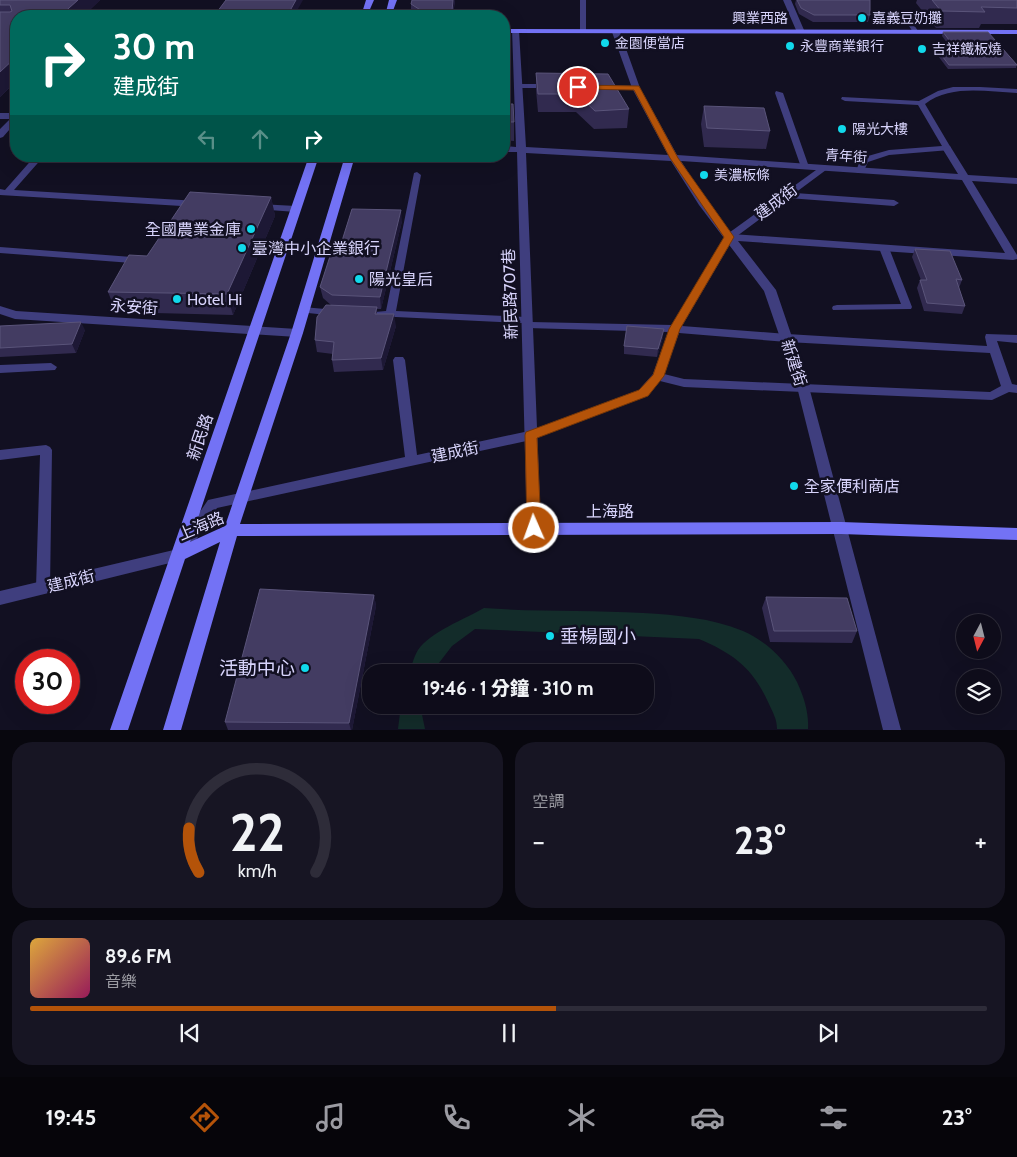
<!DOCTYPE html>
<html lang="zh-TW">
<head>
<meta charset="utf-8">
<style>
	body { margin:0; font-family:Cabin,"Noto Sans TC",sans-serif; background:#171523; color:#f1f3f6; height:100vh; display:flex; flex-direction:column; font-size:19px; white-space:nowrap }
	* { box-sizing:border-box; margin:0 }
	p { font-size:16px; color:#9b9ba2 }
	.icon { flex:none; width:28px; height:28px; fill:none; stroke:currentColor; stroke-width:2; stroke-linecap:round; stroke-linejoin:round }
	.map { position:relative; height:730px; overflow:hidden }
	.sheet { display:flex; flex-direction:column; gap:12px; padding:12px; background:#08070e; flex:1 }
	.sheet>* { flex:none }
	.guide { position:absolute; left:10px; top:10px; width:500px; height:152px; border-radius:20px; box-shadow:0 5px 20px #0002,0 0 0 1px #2e2c39; background:#00695c; color:#fff; overflow:hidden }
	.needle { width:32px; rotate:187deg }
	.controls { position:absolute; left:956px; top:614px; display:grid; gap:10px }
	.controls a { display:grid; place-items:center; width:45px; height:45px; border-radius:50%; background:#0e0c1a; box-shadow:0 5px 20px #0002,0 0 0 1px #2e2c39; font-size:25px }
	.speed { position:absolute; left:15px; top:649px; display:flex; gap:10px; font-size:25px; font-weight:700; text-align:center }
	.speed>* { display:grid; place-content:center; width:65px; height:65px; border-radius:50%; background:#0e0c1a; box-shadow:0 5px 20px #0002,0 0 0 1px #2e2c39; line-height:1 }
	.speed .limit { border:8px solid #d22; background:#fff; color:#111 }
	.pin { position:absolute; display:grid; place-items:center; width:42px; height:42px; color:#fff; margin:-21px; border:2px solid #fff; border-radius:50%; box-shadow:0 1px 5px #0007 }
	.me { position:absolute; width:55px; margin:-28px; rotate:358deg; stroke-linejoin:round; filter:drop-shadow(0 0 4px #0008) }
	.turn { display:flex; align-items:center; gap:18px; height:105px; padding:0 20px; font-size:22px }
	.turn .icon { width:65px; height:65px; stroke-width:2.5 }
	.turn b { display:block; font-size:35px; line-height:42px }
	.lanes { display:flex; align-items:center; height:48px; padding:0 20px; background:#0003; justify-content:center; gap:25px; direction:ltr }
	.lanes .off { opacity:.35 }
	.big { font-size:38px; font-weight:800; line-height:1.1 }
	.sheet .widget { flex:1; display:flex; flex-direction:column; justify-content:center; gap:8px; min-width:0; padding:0 18px; border-radius:20px; background:#171523 }
	.sheet .dial { align-items:center; gap:0 }
	.dial svg { height:130px; overflow:visible; fill:none; stroke:#2e2c39; stroke-width:7; stroke-linecap:round; text-anchor:middle }
	.dial text { fill:#f1f3f6; stroke:none }
	.song { display:flex; align-items:center; gap:15px }
	.cover { width:60px; height:60px; border-radius:8px; background:linear-gradient(135deg,hsl(40 70% 55%),hsl(330 70% 35%)) }
	.played { height:5px; border-radius:2px; background:linear-gradient(90deg,#b45309 55%,#2e2c39 55%) }
	.keys { display:flex; justify-content:space-around; direction:ltr }
	.heat { display:flex; justify-content:space-between; align-items:center; font-size:28px; direction:ltr }
	.sheet .tiles { flex:1; display:grid; gap:12px; grid-template-columns:1fr 1fr }
	.widget:last-child { grid-column:span 2 }
	.trip { position:absolute; left:362px; top:664px; width:292px; height:50px; border-radius:20px; background:#0e0c1a; box-shadow:0 5px 20px #0002,0 0 0 1px #2e2c39; font-weight:800; line-height:50px; text-align:center }
	.tabs { display:flex; height:80px; justify-content:space-around; align-items:center; background:#06050a; color:#9b9ba2 }
	.tabs .icon { width:35px; height:35px }
	.tabs .selected { color:#b45309 }
	.tabs b { font-size:22px; color:#f1f3f6 }
	.map>svg:first-child { display:block }
</style>
</head>
<body>
<div class="map">
<svg width="1017" height="730" viewBox="0 0 1017 730">
	<rect width="100%" height="100%" fill="#121022"/>
	<path fill="#132c2a" d="M484,608C537,612 590,610 643,613C677,615 711,618 743,631C766,641 786,660 797,682C804,697 809,713 808,729H777C777,719 773,713 769,704C753,668 734,654 699,639L475,629L452,646L432,672H409C412,666 414,656 418,650C430,632 465,619 484,608Z
		M401,705H420L425,729H398Z"/>
	<g fill="none" stroke-linecap="round" stroke-linejoin="round">
		<path fill="#3f3e7e" fill-rule="evenodd" d="M580,0H586V31L583,33L580,31Z
			M906,19H910L918,31L917,32H913L905,20Z
			M516,84H550L554,86L550,88H516Z
			M598,85L636,86L640,88L636,90L601,89H598Z
			M953,87H980L1017,89V93C987,92 951,84 925,104L951,148L950,150L889,155L868,162L863,173H857L856,171L861,158L889,150L942,146L918,105L845,101L841,99L842,97L919,101L938,91Z
			M776,91L783,93L809,167L808,169H802L801,167L775,93Z
			M35,156H44L14,190L198,201L203,204L198,207L0,195V189L5,190Z
			M186,156H199V157L195,160Z
			M823,165L826,166V170L795,193L894,200L899,203L894,206L788,198L733,239L682,326L787,334L987,346L985,337L986,334L1017,335V343L997,341L1012,384L1017,385V393L1009,392L992,400L684,387L660,381L647,396L531,440L217,508L190,549L185,551L180,549L178,545L180,541L208,500L405,457L393,360L395,357H403L405,360L417,455L529,431L639,390L653,374L668,332L527,328L523,327V323L375,316L374,314L375,312L386,311L414,173L417,172L421,175L396,311L527,317L531,318V322L672,325L726,235ZM679,333L787,342L990,353L1001,386L990,392L684,379L664,374Z
			M259,204L296,206L301,209L296,212L256,209V205Z
			M884,245L889,248L912,307L911,309L833,310L832,308L833,306L837,305L901,304L879,248Z
			M0,247L132,257L137,260L132,263L0,253Z
			M303,307L336,310L341,313L336,316L299,312L298,310Z
			M51,363L57,367L55,370L0,373V365Z
			M46,445L50,447L52,450L50,588L48,592L43,594L38,592L36,588L40,455L0,460V450Z"/>
		<path fill="#3f3e7e" fill-rule="evenodd" d="M783,0H791L804,30L803,32L796,30Z
			M512,29L519,31L526,147L668,155L632,88L612,32L616,30L620,32L640,88L677,155L958,174L942,148L947,145L950,146L968,175L1017,178V184L972,181L1017,255V259L1013,260L738,241L776,290L809,387L901,730H883L797,387L764,291L699,205L671,161L526,153L541,528L539,532L534,534L529,532L527,528L517,152H504V146L516,147ZM681,161L962,180L1005,253L732,234L707,202Z
			M0,113H16V122L3,137L0,138V129L10,119H0Z
			M0,306L16,311L297,329L303,333L297,337L15,319L0,314Z
			M178,549L183,550L186,555L183,560L178,561L0,605V591Z"/>
		<path fill="#7372f5" fill-rule="evenodd" d="M366,0H374L367,16H361Z
			M389,0H397L391,16H385Z
			M504,29L1017,30V34L504,33Z
			M309,156H319L190,542L225,526L291,333L345,156H355L303,333L240,524L841,522L1017,528V540L841,534L237,536L181,730H163L220,542L185,559L128,730H110Z"/>
	</g>
	<path fill="#312a4f" d="M0,0H100L0,97Z
		M412,0H455L453,16H418L411,12V4Z
		M796,0H870V15L868,22H813L799,14L795,4Z
		M917,0H1017V24H981L979,28H936L916,3Z
		M943,32L1017,64L1016,68L948,69L935,52L936,48H951L942,36Z
		M536,73L629,109L627,128L594,129L576,112H538L536,90Z
		M504,104L514,122V141L504,140Z
		M704,106L770,131L766,149L704,147L701,124Z
		M271,197L275,216L233,315L116,312L108,292Z
		M402,221L381,309H377V314L396,326L383,370L334,372L332,360L333,354L317,352L315,340L332,306L323,298L320,287L341,244Z
		M915,249L962,280L959,288L965,306L962,314L924,311L917,288L920,280H921L912,257Z
		M0,326L85,330L76,353L0,357Z
		M663,337L657,357L624,354V346Z
		M374,595L376,606L352,730H228L225,722Z
		M766,597L857,631L852,643L770,642L762,608Z"/>
	<path fill="#1d1835" d="M78,0H100L83,16H60Z
		M296,0H303L294,16H287Z
		M453,0H455L452,16V11Z
		M16,57V81L0,97V72Z
		M271,197L275,216L233,315L227,294Z
		M401,210L402,221L381,309L380,297Z
		M394,314L396,326L383,370L381,358Z
		M81,322L85,330L76,353L72,344Z
		M664,329L663,337L657,357L658,349Z
		M374,595L376,606L352,730H351L349,723Z"/>
	<path fill="#433c62" stroke="#5a547a" d="M0,0H78L60,16H16V57L0,72V12H10L12,11L10,5H0Z
		M226,0H296L287,16H214Z
		M412,0H453L452,11H422L411,4Z
		M797,0H870V15H814L801,8Z
		M932,0H1017V8L981,7L985,12L941,11Z
		M943,32H988L1017,65H949L936,48H955Z
		M536,73L608,74L629,109L595,111L577,94H538Z
		M504,104H513L514,122H504Z
		M704,106L764,108L770,131L707,128Z
		M190,192L271,197L227,294L108,292L129,255L147,256Z
		M352,209L401,210L380,297L332,295L320,287L334,244H341Z
		M915,249L950,251L962,280L956,279L965,306L927,303L920,280H927Z
		M326,305L377,307L375,314H394L381,358L332,360L334,342L315,340L317,317Z
		M81,322L72,344L0,348V326Z
		M627,326L664,329L658,349L624,346Z
		M260,589L374,595L349,723L225,722Z
		M766,597L847,598L857,631H774Z"/>
	<path fill="#b45309" stroke="#753606" d="M575,85L639,86L678,158L734,237L680,329L664,376L648,396L537,438L541,528L539,532L534,534L529,532L527,528L525,435L526,432L639,390L653,375L669,329L724,237L670,158L634,90L578,89L574,87Z"/>
	<g fill="#11d9eb" stroke="#121022" stroke-width="2">
		<circle cx="862" cy="18" r="5"/>
		<circle cx="605" cy="43" r="5"/>
		<circle cx="790" cy="46" r="5"/>
		<circle cx="922" cy="49" r="5"/>
		<circle cx="842" cy="129" r="5"/>
		<circle cx="704" cy="175" r="5"/>
		<circle cx="251" cy="229" r="5"/>
		<circle cx="242" cy="248" r="5"/>
		<circle cx="359" cy="279" r="5"/>
		<circle cx="177" cy="299" r="5"/>
		<circle cx="794" cy="486" r="5"/>
		<circle cx="550" cy="636" r="5"/>
		<circle cx="305" cy="668" r="5"/>
	</g>
	<g text-anchor="middle" dominant-baseline="central" stroke-width="5" stroke-linejoin="round" paint-order="stroke">
		<g font-size="14" fill="#d8d4fc" stroke="#121022">
			<text x="760" y="18">興業西路</text>
			<text transform="translate(846 156) rotate(4)">青年街</text>
		</g>
		<g font-size="14" fill="#d8d4fc" stroke="#121022" text-anchor="start">
			<text x="872" y="18">嘉義豆奶攤</text>
			<text x="615" y="43">金園便當店</text>
			<text x="800" y="46">永豐商業銀行</text>
			<text x="932" y="49">吉祥鐵板燒</text>
			<text x="852" y="129">陽光大樓</text>
			<text x="714" y="175">美濃板條</text>
		</g>
		<g font-size="16" fill="#d8d4fc" stroke="#121022">
			<text transform="translate(776 202) rotate(-37)">建成街</text>
			<text transform="translate(510 294) rotate(-92)">新民路707巷</text>
			<text transform="translate(134 307) rotate(4)">永安街</text>
			<text transform="translate(794 363) rotate(72)">新建街</text>
			<text transform="translate(200 437) rotate(-71)">新民路</text>
			<text transform="translate(455 452) rotate(-12)">建成街</text>
			<text x="610" y="511">上海路</text>
			<text transform="translate(201 526) rotate(-23)">上海路</text>
			<text transform="translate(71 581) rotate(-14)">建成街</text>
		</g>
		<g font-size="16" fill="#d8d4fc" stroke="#121022" text-anchor="start">
			<text x="241" y="229" text-anchor="end">全國農業金庫</text>
			<text x="252" y="248">臺灣中小企業銀行</text>
			<text x="369" y="279">陽光皇后</text>
			<text x="187" y="299">Hotel Hi</text>
			<text x="804" y="486">全家便利商店</text>
		</g>
		<g font-size="19" fill="#d8d4fc" stroke="#121022" text-anchor="start">
			<text x="560" y="636">垂楊國小</text>
			<text x="295" y="668" text-anchor="end">活動中心</text>
		</g>
	</g>
</svg>
<div class="controls">
<a><svg class="needle" viewBox="-14 -14 28 28"><path d="M0-13l5 13h-10z" fill="#e53935"/><path d="M0 13l5-13h-10z" fill="#9b9ba2"/></svg></a>
<a><svg class="icon" aria-label="layers" viewBox="0 0 24 24"><path d="M12 4l9 5-9 5-9-5zM3 14l9 5 9-5"/></svg></a>
</div>
<div class="speed"><div class="limit">30</div></div>
<div class="pin" style="left:578px;top:87px;background:#d93025"><svg class="icon" aria-label="arrive" viewBox="0 0 24 24"><path d="M6 21V4h12l-3 4 3 4H6"/></svg></div>
<svg class="me" style="left:534px;top:528px" viewBox="-20 -20 40 40"><circle r="17" fill="#b45309" stroke="#fff" stroke-width="3"/><path d="M0-11L8 9 0 5-8 9z" fill="#fff"/></svg>
<div class="trip">19:46 · 1 分鐘 · 310 m</div>
<div class="guide">
<div class="turn"><svg class="icon" aria-label="right" viewBox="0 0 24 24"><path d="M7 20v-9h11M14 6l5 5-5 5"/></svg><div><b>30 m</b>建成街</div></div>
<div class="lanes"><svg class="icon off" aria-label="left" viewBox="0 0 24 24"><path d="M17 20v-9H6M10 6l-5 5 5 5"/></svg><svg class="icon off" aria-label="ahead" viewBox="0 0 24 24"><path d="M12 20V5M6 11l6-6 6 6"/></svg><svg class="icon" aria-label="right" viewBox="0 0 24 24"><path d="M7 20v-9h11M14 6l5 5-5 5"/></svg></div>
</div>
</div>
<section class="sheet">
<div class="tiles">
<div class="widget dial"><svg viewBox="0 0 100 80">
<path d="M14 69A42 42 0 1 1 86 69"/>
<path d="M14 69A42 42 0 0 1 8 42" stroke="#b45309"/>
<text x="50" y="56" font-size="32" font-weight="700">22</text>
<text x="50" y="72" font-size="11">km/h</text>
</svg></div>
<div class="widget"><p>空調</p>
<div class="heat"><a>−</a><b class="big">23°</b><a>+</a></div>
</div>
<div class="widget">
<div class="song"><i class="cover"></i><div><b>89.6 FM</b><p>音樂</p></div></div>
<div class="played"></div>
<div class="keys"><svg class="icon" aria-label="previous" viewBox="0 0 24 24"><path d="M18 5L8 12l10 7zM5 5v14"/></svg><svg class="icon" aria-label="pause" viewBox="0 0 24 24"><path d="M8 5v14M16 5v14"/></svg><svg class="icon" aria-label="next" viewBox="0 0 24 24"><path d="M6 5l10 7-10 7zM19 5v14"/></svg></div>
</div>
</div>
</section>
<nav class="tabs">
<b>19:45</b>
<svg class="icon selected" aria-label="directions" viewBox="0 0 24 24"><path d="M12 3l9 9-9 9-9-9zM9 14v-3h6M13 9l2 2-2 2"/></svg>
<svg class="icon" aria-label="music" viewBox="0 0 24 24"><path d="M9 18V5l10-2v13"/><circle cx="6" cy="18" r="3"/><circle cx="16" cy="16" r="3"/></svg>
<svg class="icon" aria-label="phone" viewBox="0 0 24 24"><path d="M5 4h4l2 5-3 2q2 4 5 5l2-3 5 2v4C11 20 4 13 5 4z"/></svg>
<svg class="icon" aria-label="climate" viewBox="0 0 24 24"><path d="M12 3v18M4 7l16 10M4 17L20 7"/></svg>
<svg class="icon" aria-label="car" viewBox="0 0 24 24"><path d="M5 17H2v-5l4-1 3-4h7l3 4 3 1v5h-3M9 17h6M6 11h13"/><circle cx="7" cy="17" r="2"/><circle cx="17" cy="17" r="2"/></svg>
<svg class="icon" aria-label="filters" viewBox="0 0 24 24"><path d="M4 7h16M4 17h16"/><circle cx="9" cy="7" r="2"/><circle cx="15" cy="17" r="2"/></svg>
<b>23°</b>
</nav>
</body>
</html>
